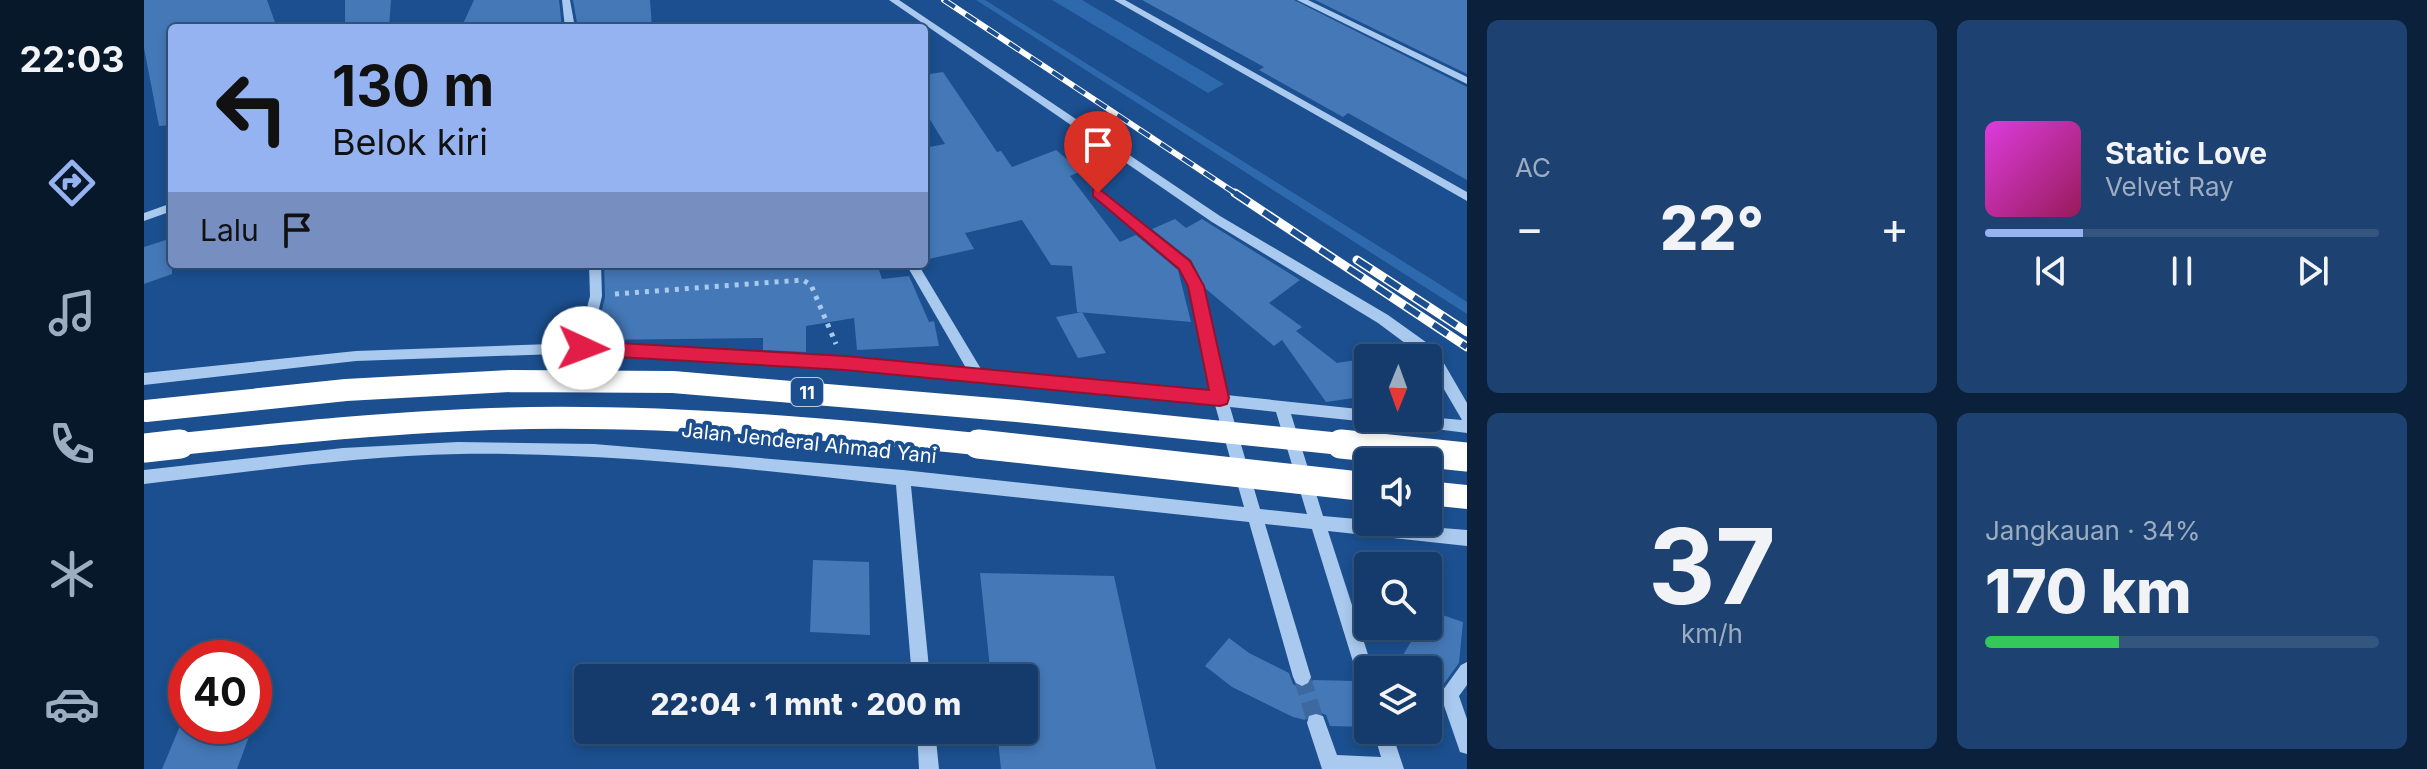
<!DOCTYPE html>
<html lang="id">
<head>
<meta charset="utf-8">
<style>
	body { margin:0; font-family:Inter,sans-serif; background:#1d4271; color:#f1f3f6; height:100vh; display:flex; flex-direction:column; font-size:30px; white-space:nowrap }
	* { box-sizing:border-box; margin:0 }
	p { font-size:26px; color:#9dadc1 }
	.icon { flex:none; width:44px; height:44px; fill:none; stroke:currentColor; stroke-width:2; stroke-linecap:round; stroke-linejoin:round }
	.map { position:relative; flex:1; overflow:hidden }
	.side { display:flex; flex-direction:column; gap:20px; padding:20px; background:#0b203b; width:960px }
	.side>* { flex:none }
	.guide { position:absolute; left:24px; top:24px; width:760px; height:244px; border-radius:8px; box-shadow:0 4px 12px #0003,0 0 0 2px #33557e; background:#95b2f1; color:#111; overflow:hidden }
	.needle { width:52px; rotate:181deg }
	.tools { position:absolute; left:1210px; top:344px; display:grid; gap:16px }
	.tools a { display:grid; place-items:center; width:88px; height:88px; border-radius:8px; background:#143b6b; box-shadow:0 4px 12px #0003,0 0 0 2px #33557e; font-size:40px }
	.speed { position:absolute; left:24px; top:640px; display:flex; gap:16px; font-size:40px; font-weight:700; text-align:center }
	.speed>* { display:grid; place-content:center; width:104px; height:104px; border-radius:50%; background:#143b6b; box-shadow:0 4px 12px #0003,0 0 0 2px #33557e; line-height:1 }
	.speed .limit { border:12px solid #d22; background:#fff; color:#111 }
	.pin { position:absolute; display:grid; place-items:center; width:68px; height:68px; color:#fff; margin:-82px -34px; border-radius:50% 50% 50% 0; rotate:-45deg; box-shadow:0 0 8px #0007 }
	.pin .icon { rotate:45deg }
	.me { position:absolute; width:88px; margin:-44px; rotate:92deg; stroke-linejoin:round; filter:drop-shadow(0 0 6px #0008) }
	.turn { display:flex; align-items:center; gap:28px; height:168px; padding:0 32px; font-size:36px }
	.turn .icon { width:104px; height:104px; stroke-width:2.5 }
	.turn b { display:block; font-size:56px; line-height:68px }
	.then { display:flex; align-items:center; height:76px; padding:0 32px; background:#0003; gap:16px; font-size:30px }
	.big { font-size:60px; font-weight:800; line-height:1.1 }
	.side .card { flex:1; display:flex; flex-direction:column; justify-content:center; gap:12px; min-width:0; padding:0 28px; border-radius:12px; background:#1d4271 }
	.side .dial { align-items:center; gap:0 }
	.dial b { font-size:104px; line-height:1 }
	.song { display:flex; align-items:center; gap:24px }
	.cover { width:96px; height:96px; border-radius:12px; background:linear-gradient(135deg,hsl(300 70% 55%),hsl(330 70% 35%)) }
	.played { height:8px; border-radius:4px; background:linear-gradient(90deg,#95b2f1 25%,#33557e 25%) }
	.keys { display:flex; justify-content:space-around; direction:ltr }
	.heat { display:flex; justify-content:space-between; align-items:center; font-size:44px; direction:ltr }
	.charge { height:12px; border-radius:6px; background:linear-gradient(90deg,#34c759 34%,#33557e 0) }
	.side .tiles { flex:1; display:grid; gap:20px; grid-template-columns:repeat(2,1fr) }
	.trip { position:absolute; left:430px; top:664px; width:464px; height:80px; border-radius:8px; background:#143b6b; box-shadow:0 4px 12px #0003,0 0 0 2px #33557e; font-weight:800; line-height:80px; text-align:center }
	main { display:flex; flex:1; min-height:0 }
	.tab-bar { display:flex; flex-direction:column; width:144px; justify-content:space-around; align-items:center; background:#08182b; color:#9dadc1 }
	.tab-bar .icon { width:56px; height:56px }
	.tab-bar .selected { color:#95b2f1 }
	.tab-bar b { font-size:36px; color:#f1f3f6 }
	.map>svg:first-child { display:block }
</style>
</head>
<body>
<main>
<nav class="tab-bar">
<b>22:03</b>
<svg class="icon selected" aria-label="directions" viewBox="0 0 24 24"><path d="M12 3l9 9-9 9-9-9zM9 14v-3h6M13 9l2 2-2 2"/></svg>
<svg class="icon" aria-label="music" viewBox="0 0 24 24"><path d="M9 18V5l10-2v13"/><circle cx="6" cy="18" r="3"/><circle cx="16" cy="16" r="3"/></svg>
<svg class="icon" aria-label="phone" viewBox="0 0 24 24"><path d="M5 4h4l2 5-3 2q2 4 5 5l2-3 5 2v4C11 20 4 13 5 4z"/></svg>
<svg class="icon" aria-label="climate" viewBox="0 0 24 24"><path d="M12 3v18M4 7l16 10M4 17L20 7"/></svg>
<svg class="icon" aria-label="car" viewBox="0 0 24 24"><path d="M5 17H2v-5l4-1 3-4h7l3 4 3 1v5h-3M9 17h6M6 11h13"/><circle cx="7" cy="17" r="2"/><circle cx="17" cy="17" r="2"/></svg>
</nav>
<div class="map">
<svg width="1323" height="769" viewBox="0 0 1323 769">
	<rect width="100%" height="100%" fill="#1b4f8f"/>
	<path fill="#2e69ad" d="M832,0H841L1292,282L1323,302V314Z
		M908,0H938L1080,84L1064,93Z"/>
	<path fill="#4478b7" d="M0,0H123L133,28H28V125L15,126L0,48Z
		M201,0H247L245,28H201Z
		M330,0H415L418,28H317Z
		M429,0H506L508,28H434Z
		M998,0H1150L1323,87V180L1204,113L1199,117L1115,70L1120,67Z
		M1171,0H1323V74Z
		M799,72L853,152L857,151L868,167L912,150L937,171L926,176L976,242L992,235L1034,270L1047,322L933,312L928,266L907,265L878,220L821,233L830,249L780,260V148L801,144L780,110V75Z
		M1031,219L1042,228L1058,219L1156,280L1125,303L1158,327L1152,331L1193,363L1224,358V396L1182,402L1138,340L1130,346L1062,289L1047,260L1008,229Z
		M28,238V274L0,284V247Z
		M460,264H733L738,279L765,276L785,322L790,321L795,346L713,350L710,318L662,326V352L619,350V338L451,340L461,297Z
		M938,312L962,353L934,358L912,317Z
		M669,560L725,562L726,635L666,632Z
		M836,573L970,576L1012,769H857L853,730H880V678H847Z
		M1284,610L1319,622L1315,663L1294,692L1296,702L1284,723V670H1250L1268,640L1273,626H1284Z
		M1085,638L1105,653L1145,673L1149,684L1157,689L1165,686L1169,680L1212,681L1224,690V727L1186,726L1182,715L1173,711L1164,713L1161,720L1149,717L1088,687L1061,666Z
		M36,726H109L93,769H18Z"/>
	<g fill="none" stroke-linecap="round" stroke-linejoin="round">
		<path stroke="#3d69a0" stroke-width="17" stroke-dasharray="17 8" stroke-linecap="butt" d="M1158,677L1172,723"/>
		<path stroke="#a9c9ee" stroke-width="5" stroke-dasharray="4 6" stroke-linecap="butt" d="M471,294L659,280L667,285L692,344"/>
		<path fill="#a9c9ee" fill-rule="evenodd" d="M418,0H426L431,28H421Z
			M745,0H755L1076,216L1244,315L1286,345L1297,358L1323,403V433L1236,422L1234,418L1284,417L1318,420L1284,362V358H1281L1234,323L1068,222Z
			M970,0H981L1323,192V201Z
			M1153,0H1164L1323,77V84Z
			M954,189L1045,262L1058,286L1082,395L1224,410V418H1230L1224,422L1147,414L1179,516L1224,520V522L1323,530V546L1184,531L1229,670H1224V687L1217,684L1214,678L1168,529L1121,524L1167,677L1164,683L1158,686L1152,683L1149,677L1105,522L767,486L786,678H768L752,485C607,469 461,452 315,454C210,456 104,472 0,484V470L199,448L314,442L450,444L759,470L1100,507L1071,405L833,380L525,356L439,353L212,361L0,385V373L212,351L434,343L446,296L445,264H457L458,296L447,343L525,346L822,368L762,264H774L837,369L1068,393L1046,286L1036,268L950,196L948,193ZM1086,407L1132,412L1163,514L1116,509Z
			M28,203V211L0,221V213Z
			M1323,662V685L1315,696L1323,719V754L1316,752L1296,694L1317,665Z
			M1172,714L1179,716L1193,755L1237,757L1229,730H1247L1260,769H1178L1163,723L1165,716Z
			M773,730H791L795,769H775Z"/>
		<path fill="#fff" fill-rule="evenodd" d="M1284,481L1323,485V509L1284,505Z"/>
		<defs>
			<path id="rail-far1" d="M800,0L1094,195"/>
			<path id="rail" d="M1091,193L1323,347
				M1213,260L1323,332"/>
		</defs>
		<use href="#rail-far1" stroke="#fff" stroke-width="6"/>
		<use href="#rail" stroke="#fff" stroke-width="9"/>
		<use href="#rail-far1" stroke="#1b4f8f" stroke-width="4" stroke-dasharray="13" stroke-linecap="butt"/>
		<use href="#rail" stroke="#1b4f8f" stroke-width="6" stroke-dasharray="17" stroke-linecap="butt"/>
		<path stroke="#fff" stroke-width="22" d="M2,411L202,390L366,381L529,382L873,411L1217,446
			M18,446C141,433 263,420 387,418C542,416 698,430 852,446"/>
		<path stroke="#fff" stroke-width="29" d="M834,444L1224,487
			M1197,444L1323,457
			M1,448L36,444"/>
	</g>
	<path fill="#e11d48" stroke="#92132f" stroke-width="2" d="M954,188L1046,261L1060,286L1085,398L1083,404L1076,406L701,370L439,355L430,348L439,341L701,356L1065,390L1044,286L1035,269L949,196V189Z"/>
	<g text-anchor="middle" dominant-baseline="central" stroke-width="8" stroke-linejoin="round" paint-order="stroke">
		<rect fill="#1b4f8f" stroke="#bbcadd" stroke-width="2" x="647" y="378" width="32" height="28" rx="6"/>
		<g font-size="18" font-weight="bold" fill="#fff">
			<text x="663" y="392">11</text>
		</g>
		<g font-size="20" fill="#fff" stroke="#1b4f8f">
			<text transform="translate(665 443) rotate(6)">Jalan Jenderal Ahmad Yani</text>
		</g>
	</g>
</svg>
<div class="tools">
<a><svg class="needle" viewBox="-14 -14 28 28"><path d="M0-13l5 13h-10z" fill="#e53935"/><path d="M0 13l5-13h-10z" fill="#9dadc1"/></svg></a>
<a><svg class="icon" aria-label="sound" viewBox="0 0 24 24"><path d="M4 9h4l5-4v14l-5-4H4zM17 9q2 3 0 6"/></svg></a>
<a><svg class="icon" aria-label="search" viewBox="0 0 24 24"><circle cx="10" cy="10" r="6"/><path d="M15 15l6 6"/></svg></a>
<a><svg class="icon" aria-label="layers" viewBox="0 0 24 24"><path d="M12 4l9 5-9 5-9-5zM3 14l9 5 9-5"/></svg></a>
</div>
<div class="speed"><div class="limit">40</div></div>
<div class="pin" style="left:954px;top:193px;background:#d93025"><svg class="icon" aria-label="arrive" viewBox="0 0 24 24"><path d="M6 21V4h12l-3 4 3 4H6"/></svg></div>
<svg class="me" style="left:439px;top:348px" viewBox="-20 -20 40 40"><circle r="19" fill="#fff"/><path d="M0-13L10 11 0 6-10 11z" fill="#e11d48"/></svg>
<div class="trip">22:04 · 1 mnt · 200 m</div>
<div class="guide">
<div class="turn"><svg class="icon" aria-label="left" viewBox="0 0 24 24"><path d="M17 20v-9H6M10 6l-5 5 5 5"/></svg><div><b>130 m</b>Belok kiri</div></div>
<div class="then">Lalu<svg class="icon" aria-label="arrive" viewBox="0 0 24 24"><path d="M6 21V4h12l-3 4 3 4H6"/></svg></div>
</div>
</div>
<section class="side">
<div class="tiles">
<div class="card"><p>AC</p>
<div class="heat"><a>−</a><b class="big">22°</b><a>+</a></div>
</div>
<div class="card">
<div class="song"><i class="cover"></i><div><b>Static Love</b><p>Velvet Ray</p></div></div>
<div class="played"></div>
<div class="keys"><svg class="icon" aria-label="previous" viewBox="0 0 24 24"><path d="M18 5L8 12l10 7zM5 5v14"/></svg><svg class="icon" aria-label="pause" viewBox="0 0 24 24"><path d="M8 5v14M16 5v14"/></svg><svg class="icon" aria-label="next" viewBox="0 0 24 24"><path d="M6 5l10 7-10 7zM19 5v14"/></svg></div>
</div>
<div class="card dial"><b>37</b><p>km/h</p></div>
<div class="card"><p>Jangkauan · 34%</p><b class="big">170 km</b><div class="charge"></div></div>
</div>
</section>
</main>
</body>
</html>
